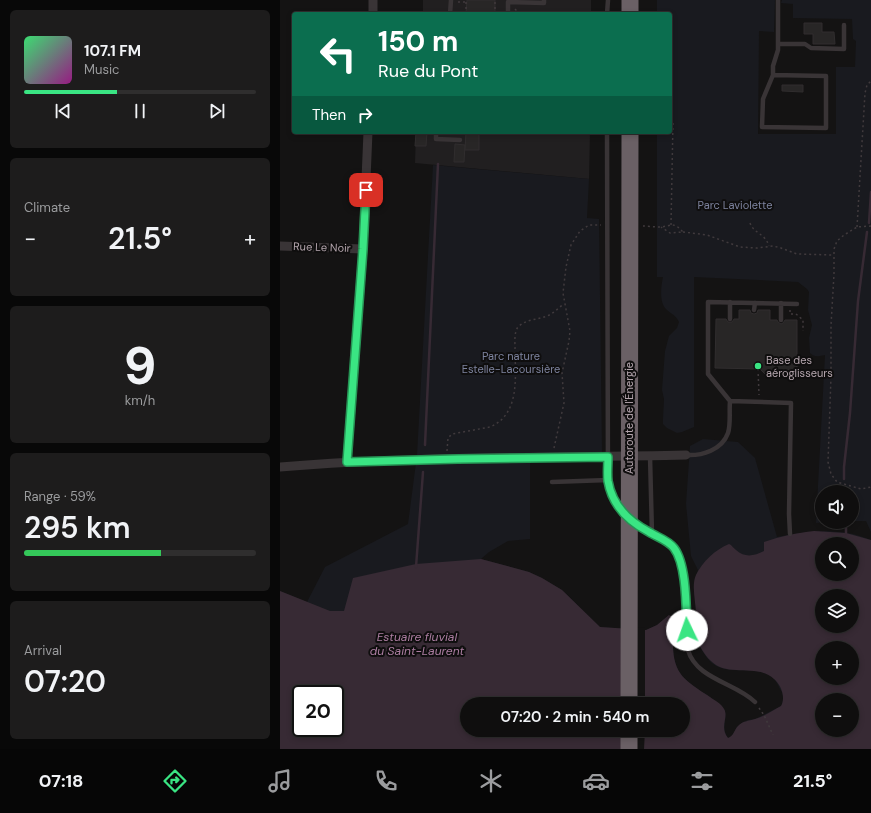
<!DOCTYPE html>
<html lang="en">
<head>
<meta charset="utf-8">
<style>
	body { margin:0; font-family:"DM Sans",sans-serif; background:#1d1c1c; color:#f1f3f6; height:100vh; display:flex; flex-direction:column; font-size:15px; white-space:nowrap }
	* { box-sizing:border-box; margin:0 }
	p { font-size:13px; color:#9b9c9e }
	.icon { flex:none; width:22px; height:22px; fill:none; stroke:currentColor; stroke-width:2; stroke-linecap:round; stroke-linejoin:round }
	.map { position:relative; flex:1; overflow:hidden }
	.side { display:flex; flex-direction:column; gap:10px; padding:10px; background:#080808; width:280px }
	.side>* { flex:none }
	.top-card { position:absolute; left:12px; top:12px; width:380px; height:122px; border-radius:4px; box-shadow:0 2px 6px #0003,0 0 0 1px #2f2e2e; background:#0b6e4f; color:#fff; overflow:hidden }
	.tools { position:absolute; left:535px; top:485px; display:grid; gap:8px }
	.tools a { display:grid; place-items:center; width:44px; height:44px; border-radius:50%; background:#0f0e0e; box-shadow:0 2px 6px #0003,0 0 0 1px #2f2e2e; font-size:20px }
	.speed { position:absolute; left:12px; top:685px; display:flex; gap:8px; font-size:20px; font-weight:700; text-align:center }
	.speed>* { display:grid; place-content:center; width:52px; height:52px; border-radius:50%; background:#0f0e0e; box-shadow:0 2px 6px #0003,0 0 0 1px #2f2e2e; line-height:1 }
	.speed .limit { border:2px solid #111; border-radius:6px; background:#fff; color:#111 }
	.pin { position:absolute; display:grid; place-items:center; width:34px; height:34px; color:#fff; margin:-17px; border-radius:8px; box-shadow:0 2px 6px #0006 }
	.me { position:absolute; width:44px; margin:-22px; rotate:357deg; stroke-linejoin:round; filter:drop-shadow(0 0 3px #0008) }
	.turn { display:flex; align-items:center; gap:14px; height:84px; padding:0 20px; font-size:18px }
	.turn .icon { width:52px; height:52px; stroke-width:2.5 }
	.turn b { display:block; font-size:28px; line-height:34px }
	.then { display:flex; align-items:center; height:38px; padding:0 20px; background:#0003; gap:8px; font-size:15px }
	.big { font-size:30px; font-weight:600; line-height:1.1 }
	.side .widget { flex:1; display:flex; flex-direction:column; justify-content:center; gap:6px; min-width:0; padding:0 14px; border-radius:6px; background:#1d1c1c }
	.side .dial { align-items:center; gap:0 }
	.dial b { font-size:52px; line-height:1 }
	.song { display:flex; align-items:center; gap:12px }
	.cover { width:48px; height:48px; border-radius:6px; background:linear-gradient(135deg,hsl(140 70% 55%),hsl(310 70% 35%)) }
	.played { height:4px; border-radius:2px; background:linear-gradient(90deg,#3ae583 40%,#2f2e2e 40%) }
	.keys { display:flex; justify-content:space-around; direction:ltr }
	.heat { display:flex; justify-content:space-between; align-items:center; font-size:22px; direction:ltr }
	.charge { height:6px; border-radius:3px; background:linear-gradient(90deg,#34c759 59%,#2f2e2e 0) }
	.trip { position:absolute; left:180px; top:697px; width:230px; height:40px; border-radius:20px; background:#0f0e0e; box-shadow:0 2px 6px #0003,0 0 0 1px #2f2e2e; font-weight:600; line-height:40px; text-align:center }
	.tabs { display:flex; height:64px; justify-content:space-around; align-items:center; background:#060606; color:#9b9c9e }
	.tabs .icon { width:28px; height:28px }
	.tabs .selected { color:#3ae583 }
	.tabs b { font-size:18px; color:#f1f3f6 }
	main { display:flex; flex:1; min-height:0 }
	.map>svg:first-child { display:block }
</style>
</head>
<body>
<main>
<section class="side">
<div class="widget">
<div class="song"><i class="cover"></i><div><b>107.1 FM</b><p>Music</p></div></div>
<div class="played"></div>
<div class="keys"><svg class="icon" aria-label="previous" viewBox="0 0 24 24"><path d="M18 5L8 12l10 7zM5 5v14"/></svg><svg class="icon" aria-label="pause" viewBox="0 0 24 24"><path d="M8 5v14M16 5v14"/></svg><svg class="icon" aria-label="next" viewBox="0 0 24 24"><path d="M6 5l10 7-10 7zM19 5v14"/></svg></div>
</div>
<div class="widget"><p>Climate</p>
<div class="heat"><a>−</a><b class="big">21.5°</b><a>+</a></div>
</div>
<div class="widget dial"><b>9</b><p>km/h</p></div>
<div class="widget"><p>Range · 59%</p><b class="big">295 km</b><div class="charge"></div></div>
<div class="widget"><p>Arrival</p><b class="big">07:20</b></div>
</section>
<div class="map">
<svg width="591" height="749" viewBox="0 0 591 749">
	<rect width="100%" height="100%" fill="#141313"/>
	<path fill="#211f20" d="M143,0H311V14H143Z
		M136,132H310L309,179L135,163Z"/>
	<path fill="#191a1f" fill-rule="evenodd" d="M377,0H495L494,32L479,31L478,134H556V67H575L576,41L573,39L572,19L513,18V4L501,3L502,0H591V532L586,521H572V492H542V522H551L536,523L545,355C539,356 535,358 530,353L529,338L532,325L528,310L529,292L527,289L518,282L414,277V427L402,432L397,433L387,428L383,424V419L384,399L382,390L385,351L389,336L397,328L399,322C396,315 391,314 386,309C379,302 381,286 383,277H377V132H390V14H377Z
		M153,165L309,179L307,218L319,219L322,453L250,454V539L228,541L209,552L201,559L249,572L262,578L282,590L320,627L366,630L377,625L389,615L396,620C392,627 393,636 393,644C393,675 406,681 430,697C434,700 441,704 444,709C449,716 440,727 448,738L451,737L457,727L463,722L468,720L475,719L501,706C504,700 504,694 500,689C498,685 496,681 494,678C478,664 449,677 432,663C425,657 417,643 415,634C414,627 417,619 416,612C416,598 412,583 418,570L411,556L406,504L410,446L423,439L458,442L475,458L497,537C520,532 543,529 567,533C575,534 583,537 591,540V749H0V591L27,602L45,567L128,524L137,455ZM542,544H572V574H542ZM542,596H572V626H542ZM542,648H572V678H542ZM21,694H55V728H21ZM542,700H572V730H542ZM187,704H403V730H187Z"/>
	<path fill="#372a34" fill-rule="evenodd" d="M534,531L566,533L591,540V749H0V591L50,611H64L73,578L136,564L201,559L249,572L262,578L282,590L320,627L366,630L377,625L389,615L396,620C392,627 393,636 393,644C393,675 406,681 430,697C434,700 442,704 444,709C449,717 439,727 448,738C454,736 454,730 458,726C463,721 468,721 475,719C484,717 493,710 501,706C506,697 501,685 494,679C478,663 447,678 431,661C424,655 416,641 415,632C415,626 417,620 416,614C416,602 411,586 416,575C422,562 436,549 449,544C452,545 453,548 456,550C465,558 474,556 484,551V542C501,536 517,533 534,531ZM542,544H572V574H542ZM542,596H572V626H542ZM542,648H572V678H542ZM21,694H55V728H21ZM542,700H572V730H542ZM187,704H403V730H187Z"/>
	<path fill="#141313" d="M343,626L365,628V704H343Z
		M343,730H365L364,749H343Z"/>
	<g fill="none" stroke-linecap="round" stroke-linejoin="round">
		<path stroke="#372a34" stroke-width="2.5" d="M589,223L591,192
			M145,445L158,164
			M564,479V467L570,413L578,301L587,232
			M565,489V492
			M566,522V533
			M136,567L143,472"/>
	</g>
	<path fill="#282626" stroke="#302d2e" d="M187,0H215V14H186Z
		M524,23H542V32H554L555,44H533V34H524Z
		M502,85H523V92L502,91Z
		M136,132H147L146,146H135Z
		M186,132H199V150H185Z
		M175,144L185,145L184,162H174Z
		M459,310H470L471,313L474,314L477,313L478,310H490V320H497L498,322L501,324L503,323L505,320H517V370H486V375L480,369L435,368L436,319H446L448,322H452L454,319H459Z"/>
	<g fill="none" stroke-linecap="round" stroke-linejoin="round">
		<path stroke="#403a3d" stroke-width="1.5" stroke-dasharray="2 3" stroke-linecap="butt" d="M178,2H186
			M235,9L240,14
			M186,14V0
			M215,14V0
			M470,223C474,234 485,233 489,246
			M391,225L393,121
			M363,226C368,226 374,227 380,227C392,226 393,221 403,232L390,233L381,227
			M591,226L577,227L564,235L557,241L554,249V274L551,325V377L548,462L551,474L557,482L581,489L591,487
			M577,227L585,93L587,85L591,81
			M403,232L427,235L460,247L477,248L493,246L501,248L517,254L553,255
			M510,310V314H516L523,320V331
			M478,369L479,395
			M274,448L284,403L282,373L289,341L290,331L283,293L286,267L291,245L300,231L309,225H321
			M167,451L168,438L172,434L210,427C241,414 235,375 235,348C235,342 234,332 238,327C246,319 257,320 267,316C273,314 278,308 284,304
			M479,708L484,715L493,735"/>
		<path stroke="#393436" stroke-width="4.5" d="M170,14L171,0
			M228,14V2L264,3V0
			M327,14L328,0
			M498,44H525L531,48L564,49V25
			M493,75L546,76V128L482,127L483,99L493,75V66L498,50V0
			M156,132V139L180,140
			M327,132L328,480C331,493 336,504 344,514
			M474,310L475,303
			M450,319V302
			M501,320V303
			M450,401L428,374V302L517,304
			M406,455C422,456 442,450 448,433C451,424 449,411 450,401L511,403L509,514L510,534
			M370,456L372,534
			M272,482L328,480
			M353,521C365,531 385,538 394,548C408,566 406,626 408,650C416,679 456,683 475,702"/>
		<path stroke="#393436" stroke-width="9" d="M93,14V0
			M0,246L83,249
			M67,462L83,249L88,132
			M0,467C135,456 271,458 406,455"/>
		<path stroke="#6a6065" stroke-width="17" d="M350,14V0
			M349,749V730"/>
		<path stroke="#6a6065" stroke-width="17" d="M349,704L350,132"/>
	</g>
	<g fill="none" stroke-linecap="round" stroke-linejoin="round">
		<defs>
			<path id="route" d="M86,190L83,249L67,462L178,459L328,457C328,465 327,473 328,481C332,505 348,521 369,532C377,537 388,540 394,548C407,565 406,609 407,630"/>
		</defs>
		<use href="#route" stroke="#269555" stroke-width="10"/>
		<use href="#route" stroke="#3ae583" stroke-width="7"/>
	</g>
	<circle fill="#3ae583" stroke="#0f0e0e" stroke-width="1.5" cx="478" cy="366" r="4"/>
	<g text-anchor="middle" dominant-baseline="central" stroke-width="4" stroke-linejoin="round" paint-order="stroke">
		<g font-size="11" fill="#7d839e" stroke="#0f0e0e">
			<text x="455" y="205">Parc Laviolette</text>
			<text x="231" y="356">Parc nature<tspan x="231" dy="13">Estelle-Lacoursière</tspan></text>
		</g>
		<g font-size="11" fill="#b4a5ad" stroke="#0f0e0e">
			<text transform="translate(42 247) rotate(2)">Rue Le Noir</text>
			<text transform="translate(349 418) rotate(-90)">Autoroute de l'Énergie</text>
		</g>
		<g font-size="11" fill="#b4a5ad" stroke="#0f0e0e" text-anchor="start">
			<text x="486" y="360">Base des<tspan x="486" dy="13">aéroglisseurs</tspan></text>
		</g>
		<g font-size="12" font-style="italic" fill="#ad7ea2" stroke="#0f0e0e">
			<text x="137" y="637">Estuaire fluvial<tspan x="137" dy="14">du Saint-Laurent</tspan></text>
		</g>
	</g>
</svg>
<div class="tools">
<a><svg class="icon" aria-label="sound" viewBox="0 0 24 24"><path d="M4 9h4l5-4v14l-5-4H4zM17 9q2 3 0 6"/></svg></a>
<a><svg class="icon" aria-label="search" viewBox="0 0 24 24"><circle cx="10" cy="10" r="6"/><path d="M15 15l6 6"/></svg></a>
<a><svg class="icon" aria-label="layers" viewBox="0 0 24 24"><path d="M12 4l9 5-9 5-9-5zM3 14l9 5 9-5"/></svg></a>
<a>+</a>
<a>−</a>
</div>
<div class="speed"><div class="limit">20</div></div>
<div class="pin" style="left:86px;top:190px;background:#d93025"><svg class="icon" aria-label="arrive" viewBox="0 0 24 24"><path d="M6 21V4h12l-3 4 3 4H6"/></svg></div>
<svg class="me" style="left:407px;top:630px" viewBox="-20 -20 40 40"><circle r="19" fill="#fff"/><path d="M0-13L10 11 0 6-10 11z" fill="#3ae583"/></svg>
<div class="trip">07:20 · 2 min · 540 m</div>
<div class="top-card">
<div class="turn"><svg class="icon" aria-label="left" viewBox="0 0 24 24"><path d="M17 20v-9H6M10 6l-5 5 5 5"/></svg><div><b>150 m</b>Rue du Pont</div></div>
<div class="then">Then<svg class="icon" aria-label="right" viewBox="0 0 24 24"><path d="M7 20v-9h11M14 6l5 5-5 5"/></svg></div>
</div>
</div>
</main>
<nav class="tabs">
<b>07:18</b>
<svg class="icon selected" aria-label="directions" viewBox="0 0 24 24"><path d="M12 3l9 9-9 9-9-9zM9 14v-3h6M13 9l2 2-2 2"/></svg>
<svg class="icon" aria-label="music" viewBox="0 0 24 24"><path d="M9 18V5l10-2v13"/><circle cx="6" cy="18" r="3"/><circle cx="16" cy="16" r="3"/></svg>
<svg class="icon" aria-label="phone" viewBox="0 0 24 24"><path d="M5 4h4l2 5-3 2q2 4 5 5l2-3 5 2v4C11 20 4 13 5 4z"/></svg>
<svg class="icon" aria-label="climate" viewBox="0 0 24 24"><path d="M12 3v18M4 7l16 10M4 17L20 7"/></svg>
<svg class="icon" aria-label="car" viewBox="0 0 24 24"><path d="M5 17H2v-5l4-1 3-4h7l3 4 3 1v5h-3M9 17h6M6 11h13"/><circle cx="7" cy="17" r="2"/><circle cx="17" cy="17" r="2"/></svg>
<svg class="icon" aria-label="filters" viewBox="0 0 24 24"><path d="M4 7h16M4 17h16"/><circle cx="9" cy="7" r="2"/><circle cx="15" cy="17" r="2"/></svg>
<b>21.5°</b>
</nav>
</body>
</html>
